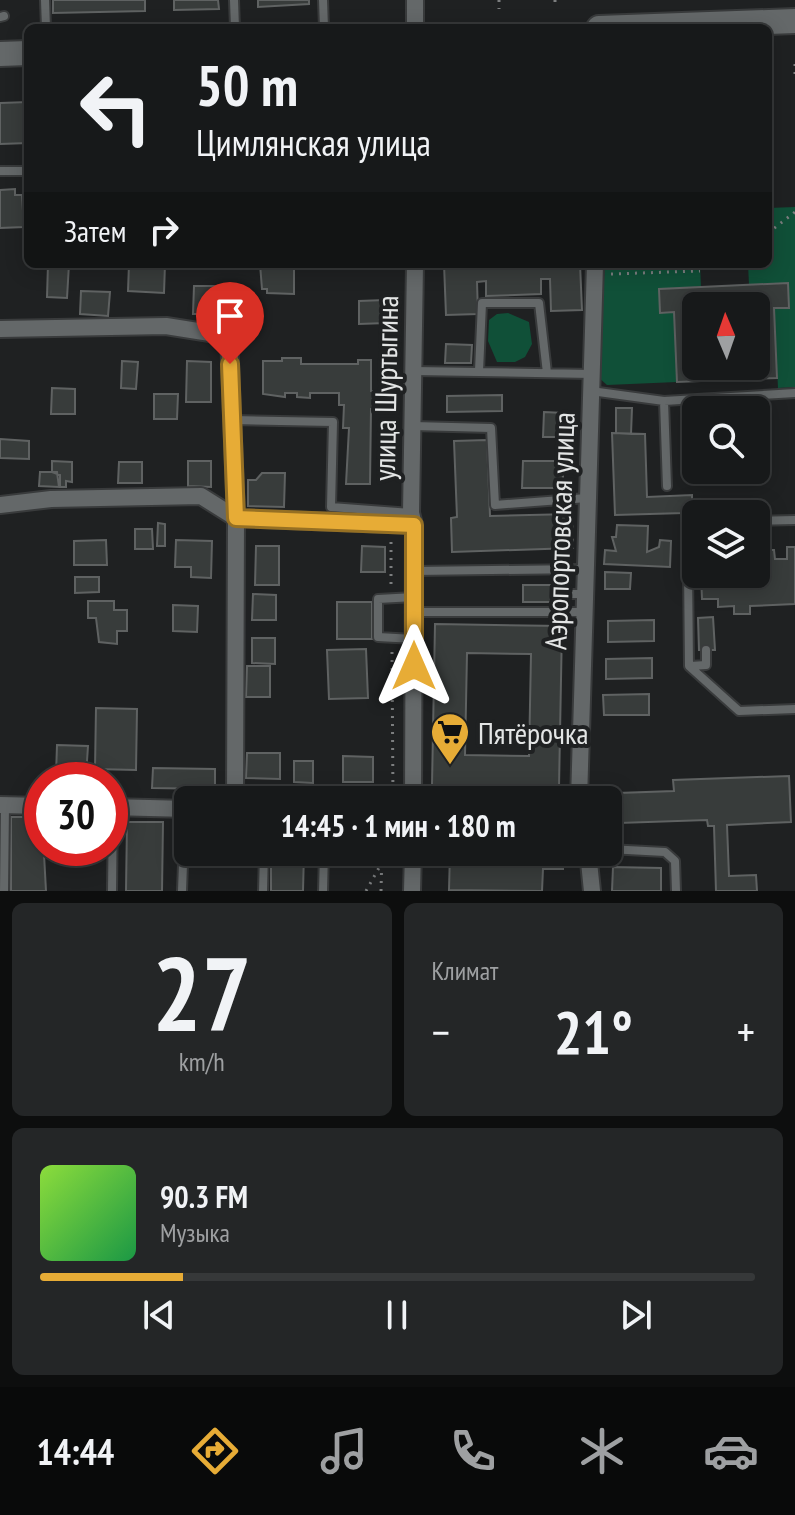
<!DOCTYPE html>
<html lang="ru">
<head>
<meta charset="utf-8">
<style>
	body { margin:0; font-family:"PT Sans Narrow",sans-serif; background:#242627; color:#f1f3f6; height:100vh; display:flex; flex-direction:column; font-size:30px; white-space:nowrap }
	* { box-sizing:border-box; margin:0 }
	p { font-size:26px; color:#9ea0a2 }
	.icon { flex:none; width:44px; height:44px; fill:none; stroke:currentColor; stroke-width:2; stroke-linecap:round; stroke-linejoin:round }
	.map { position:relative; height:891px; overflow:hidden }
	.drawer { display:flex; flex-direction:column; gap:12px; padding:12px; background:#0d0e0e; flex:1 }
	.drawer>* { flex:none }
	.banner { position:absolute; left:24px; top:24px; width:748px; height:244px; border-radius:12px; box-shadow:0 4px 20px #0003,0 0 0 2px #363839; background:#17191a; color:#f1f3f6; overflow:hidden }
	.needle { width:52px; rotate:358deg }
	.controls { position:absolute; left:682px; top:292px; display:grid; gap:16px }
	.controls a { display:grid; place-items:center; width:88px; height:88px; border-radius:12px; background:#17191a; box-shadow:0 4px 20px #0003,0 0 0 2px #363839; font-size:40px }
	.speed { position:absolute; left:24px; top:762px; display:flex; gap:16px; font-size:40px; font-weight:700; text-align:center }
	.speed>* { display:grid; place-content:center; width:104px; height:104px; border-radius:50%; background:#17191a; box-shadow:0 4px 20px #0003,0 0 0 2px #363839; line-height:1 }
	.speed .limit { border:12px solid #d22; background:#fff; color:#111 }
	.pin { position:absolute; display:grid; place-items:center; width:68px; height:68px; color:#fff; margin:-82px -34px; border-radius:50% 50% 50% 0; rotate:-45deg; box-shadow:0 0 8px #0007 }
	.pin .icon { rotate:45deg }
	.me { position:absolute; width:88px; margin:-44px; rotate:0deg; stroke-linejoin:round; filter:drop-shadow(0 0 6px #0008) }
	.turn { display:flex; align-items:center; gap:28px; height:168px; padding:0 40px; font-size:36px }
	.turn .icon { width:104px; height:104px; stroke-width:2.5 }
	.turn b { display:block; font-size:56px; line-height:68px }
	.then { display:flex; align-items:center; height:76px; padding:0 40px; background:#0003; gap:16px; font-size:30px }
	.big { font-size:60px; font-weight:600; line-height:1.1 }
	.drawer .tile { flex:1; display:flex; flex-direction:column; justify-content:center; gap:12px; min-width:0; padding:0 28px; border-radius:12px; background:#242627 }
	.drawer .dial { align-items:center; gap:0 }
	.dial b { font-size:104px; line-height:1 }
	.song { display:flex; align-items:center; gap:24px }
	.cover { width:96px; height:96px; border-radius:12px; background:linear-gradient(135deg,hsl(90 70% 55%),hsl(140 70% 35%)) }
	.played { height:8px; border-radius:4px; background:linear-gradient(90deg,#e7ac36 20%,#363839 20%) }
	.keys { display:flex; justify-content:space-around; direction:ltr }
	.heat { display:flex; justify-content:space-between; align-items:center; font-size:44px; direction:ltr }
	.drawer .tiles { flex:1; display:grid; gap:12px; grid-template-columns:1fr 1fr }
	.tile:last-child { grid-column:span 2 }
	.trip { position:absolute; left:174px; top:786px; width:448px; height:80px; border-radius:12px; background:#17191a; box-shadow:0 4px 20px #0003,0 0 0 2px #363839; font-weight:600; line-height:80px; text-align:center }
	.menu { display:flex; height:128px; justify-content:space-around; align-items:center; background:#090a0a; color:#9ea0a2 }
	.menu .icon { width:56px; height:56px }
	.menu .on { color:#e7ac36 }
	.menu b { font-size:36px; color:#f1f3f6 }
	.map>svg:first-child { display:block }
</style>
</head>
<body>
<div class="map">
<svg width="795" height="891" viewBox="0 0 795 891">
	<rect width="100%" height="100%" fill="#1f2122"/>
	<path fill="#105038" d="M795,207V387L778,388L774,308L789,307L787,283L749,285L748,264H768V208Z
		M605,264H700L701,287L659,289L661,312H674L677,382L607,385L598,377Z
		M508,313L529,322L532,344L525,357L515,362H497L488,341L489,320L497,314Z"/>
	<path fill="#383c3b" stroke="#5f6262" stroke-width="2" fill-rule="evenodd" d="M53,0H145V11L53,13Z
		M174,0H218L219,9L174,10Z
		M258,0H309V4L258,7Z
		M28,102V143L0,144V103Z
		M27,188H28V227H24L22,195H27Z
		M15,189V195H22L24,227L0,228V190Z
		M48,264H69L67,298L47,297Z
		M129,264H165L164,293L128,291Z
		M260,264H294V294L267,293V289H262Z
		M317,264H384V268L317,269Z
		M444,264H580L582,310L551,311L550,279H541V294L486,296V281L477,282L478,314L446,315Z
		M788,283L789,308H774L777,378L677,382L674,312L660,313L659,289ZM696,306H756V366H696Z
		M194,286H222L221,314H193Z
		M81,291L110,292L108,316L80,314Z
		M385,300L386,323L359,324V301Z
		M446,344L472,345L471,363H445Z
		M282,358H301V364H358V360H371V391H376V409H371L370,484H346L349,428H343L344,405H339V393H310V398L297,397V393H285V397L263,394V361H282Z
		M122,361L138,362L136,389L121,388Z
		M187,361L211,362V402H186Z
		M52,388L75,389V414H51Z
		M154,394H178L177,419H154Z
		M502,395V411L447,412V396Z
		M616,408H632L631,434L616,433Z
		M544,412L564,413V437H543Z
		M612,433L645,434L647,497L692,495V506L684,507V513L615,515Z
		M0,439L29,441V459L0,458Z
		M487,440L490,516L572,514L573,548L452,552L451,518L457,517L454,441Z
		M52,461L72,462V482L66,481V487H60V475L52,472Z
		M188,461H211V487L188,486Z
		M523,461H563V488H522Z
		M119,462H142V483H118Z
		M40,472H57L59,487L39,486Z
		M262,473H285L284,507L248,506V480H256Z
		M158,523L165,524V546H157Z
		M617,525L648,526L647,552L659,547L660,540L671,541L670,567L604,564L605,550L616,551L612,537H616Z
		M135,529H152L153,549H135Z
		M106,540L107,565H74V541Z
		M176,540L212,541L211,578L191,577V567H175Z
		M256,546H279V585H255Z
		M362,546L385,547V572H361Z
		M787,547H795V604L750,606V614H734V606L718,607V599H702L701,576L756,574L761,550H774L775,559H787Z
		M605,572L631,573L630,589H605Z
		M75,577H99V592L75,593Z
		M523,585H558V602H523Z
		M253,594L276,595V620H252Z
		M88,601H114V610H127V631H117V644L99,642L96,618H88Z
		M337,602H372V639H337Z
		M173,605L198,606L197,632L173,631Z
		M713,617L715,650H699L698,618Z
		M654,620V641L608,642V621Z
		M435,624L562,626L559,787L432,785ZM467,653L531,654L529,756L465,755Z
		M252,638H275V664L252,663Z
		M366,649L368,698L329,699L327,650Z
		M652,658V678L606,679V659Z
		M247,666H270V697H246Z
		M649,694V715H604L603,695Z
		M96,708L137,709L136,770L95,769Z
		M57,745L88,746L86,776L56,775Z
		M247,753H280V779L246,778Z
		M343,756L373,757V782H343Z
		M294,761H313V783L294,782Z
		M153,768L215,769V789L152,788Z
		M789,776L791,822L727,825L729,876L756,875L757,891H716L714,826H708L707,820L619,823L618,793L674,791L673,780Z
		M11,817H42L46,891H11Z
		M127,822H163L162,891H126Z
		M271,852H304L303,891H271Z
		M563,852V869H543L542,891L449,890L450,853Z
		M613,867L661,868V891H612Z"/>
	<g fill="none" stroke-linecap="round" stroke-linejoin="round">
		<defs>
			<path id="lane" d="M45,0L46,28
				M234,0L235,28
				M323,0L324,28
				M0,17L4,16
				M0,171H28
				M414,371L592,374
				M479,371L482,303H539L547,373
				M591,391L664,401L667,486
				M664,401L795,393
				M232,420L333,422L331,507L411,513
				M413,426L491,428L495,505L587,498
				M756,521L795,520
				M696,551L688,568L689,666L739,711L795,709
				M414,571L584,569
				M558,594H583
				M414,597L378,599V637L414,639
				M414,612H583
				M690,666L706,665V650
				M608,849L665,852L675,861L676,891
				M4,891L5,805
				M112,891L113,807
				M182,891L185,809
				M263,891L264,852
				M323,891L324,852"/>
			<path id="street" d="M415,0V28
				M0,329L166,326L229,336L236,518L235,800
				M0,505L51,499L201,496L236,518L414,525
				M413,800L414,525L411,513L415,264
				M579,800L595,264
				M0,805L42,806
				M110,807L188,809
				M588,852L592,891
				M412,891L413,852"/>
			<path id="secondary" d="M599,28L795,21
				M0,54L28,53"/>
		</defs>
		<use href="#lane" stroke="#393b3c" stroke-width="12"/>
		<use href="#street" stroke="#393b3c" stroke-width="20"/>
		<use href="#secondary" stroke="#393b3c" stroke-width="28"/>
		<path stroke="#7c7e7f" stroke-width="3" stroke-dasharray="2 6" stroke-linecap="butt" d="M499,0V9
			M555,0V7
			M795,64V74
			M768,233L795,212
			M611,274L700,271
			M391,584V540
			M392,652L393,800
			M366,891L380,866
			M381,891L382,852"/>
		<use href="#lane" stroke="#646869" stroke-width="8"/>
		<use href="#street" stroke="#646869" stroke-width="16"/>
		<use href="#secondary" stroke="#646869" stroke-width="24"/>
	</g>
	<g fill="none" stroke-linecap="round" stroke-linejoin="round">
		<defs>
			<path id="route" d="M230,364L236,518L414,525V666"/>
		</defs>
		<use href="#route" stroke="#967023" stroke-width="20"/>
		<use href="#route" stroke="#e7ac36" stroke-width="14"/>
	</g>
	<defs>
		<symbol id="supermarket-pin" viewBox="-11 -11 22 30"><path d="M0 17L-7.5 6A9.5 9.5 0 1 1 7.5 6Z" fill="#e7ac36" stroke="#1f2122"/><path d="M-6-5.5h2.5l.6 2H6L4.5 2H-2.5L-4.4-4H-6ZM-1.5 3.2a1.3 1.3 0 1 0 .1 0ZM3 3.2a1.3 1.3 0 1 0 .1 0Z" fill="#111"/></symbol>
	</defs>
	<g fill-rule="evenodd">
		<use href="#supermarket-pin" x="428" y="710" width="44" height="60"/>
	</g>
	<g text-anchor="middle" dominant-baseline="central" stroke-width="8" stroke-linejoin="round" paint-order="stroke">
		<g font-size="30" fill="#e3e5e5" stroke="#1f2122">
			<text transform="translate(385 388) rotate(-89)">улица Шуртыгина</text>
			<text transform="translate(559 531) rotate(-88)">Аэропортовская улица</text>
		</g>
		<g font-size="30" fill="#e3e5e5" stroke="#1f2122" text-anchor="start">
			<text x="478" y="732">Пятёрочка</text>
		</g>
	</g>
</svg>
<div class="controls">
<a><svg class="needle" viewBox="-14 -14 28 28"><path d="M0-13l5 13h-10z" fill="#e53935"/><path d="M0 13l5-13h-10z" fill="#9ea0a2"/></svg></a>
<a><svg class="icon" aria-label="search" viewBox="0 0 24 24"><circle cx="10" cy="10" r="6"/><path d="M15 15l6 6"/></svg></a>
<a><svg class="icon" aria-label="layers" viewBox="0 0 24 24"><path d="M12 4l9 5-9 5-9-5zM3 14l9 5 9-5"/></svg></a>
</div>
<div class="speed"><div class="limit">30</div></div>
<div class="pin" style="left:230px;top:364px;background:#d93025"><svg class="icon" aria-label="arrive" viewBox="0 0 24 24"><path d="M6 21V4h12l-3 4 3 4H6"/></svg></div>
<svg class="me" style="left:414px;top:666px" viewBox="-20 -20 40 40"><path d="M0-17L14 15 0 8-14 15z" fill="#e7ac36" stroke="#fff" stroke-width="4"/></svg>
<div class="trip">14:45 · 1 мин · 180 m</div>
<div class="banner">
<div class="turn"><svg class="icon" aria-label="left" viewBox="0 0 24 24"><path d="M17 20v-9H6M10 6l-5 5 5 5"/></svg><div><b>50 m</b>Цимлянская улица</div></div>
<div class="then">Затем<svg class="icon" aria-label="right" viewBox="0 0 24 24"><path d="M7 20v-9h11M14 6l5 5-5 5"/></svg></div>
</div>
</div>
<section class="drawer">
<div class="tiles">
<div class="tile dial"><b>27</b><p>km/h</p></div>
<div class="tile"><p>Климат</p>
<div class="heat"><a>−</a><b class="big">21°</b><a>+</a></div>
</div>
<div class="tile">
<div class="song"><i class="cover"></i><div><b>90.3 FM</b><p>Музыка</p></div></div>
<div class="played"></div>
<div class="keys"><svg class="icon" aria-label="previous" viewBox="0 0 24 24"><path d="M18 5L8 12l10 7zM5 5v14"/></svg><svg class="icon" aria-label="pause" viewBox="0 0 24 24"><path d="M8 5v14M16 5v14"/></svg><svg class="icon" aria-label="next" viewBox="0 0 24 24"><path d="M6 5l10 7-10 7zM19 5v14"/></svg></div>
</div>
</div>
</section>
<nav class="menu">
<b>14:44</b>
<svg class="icon on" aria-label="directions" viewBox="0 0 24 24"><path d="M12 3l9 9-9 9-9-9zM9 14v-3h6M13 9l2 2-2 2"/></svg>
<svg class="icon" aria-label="music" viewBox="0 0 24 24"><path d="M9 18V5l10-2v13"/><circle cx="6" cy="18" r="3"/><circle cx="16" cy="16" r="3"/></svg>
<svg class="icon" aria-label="phone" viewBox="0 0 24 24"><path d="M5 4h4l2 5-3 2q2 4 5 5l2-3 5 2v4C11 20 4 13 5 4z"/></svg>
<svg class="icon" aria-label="climate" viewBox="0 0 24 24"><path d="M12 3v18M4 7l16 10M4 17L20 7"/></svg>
<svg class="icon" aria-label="car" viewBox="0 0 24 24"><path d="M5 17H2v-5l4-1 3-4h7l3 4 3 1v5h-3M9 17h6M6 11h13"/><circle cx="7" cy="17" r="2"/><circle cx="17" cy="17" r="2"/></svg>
</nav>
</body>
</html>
